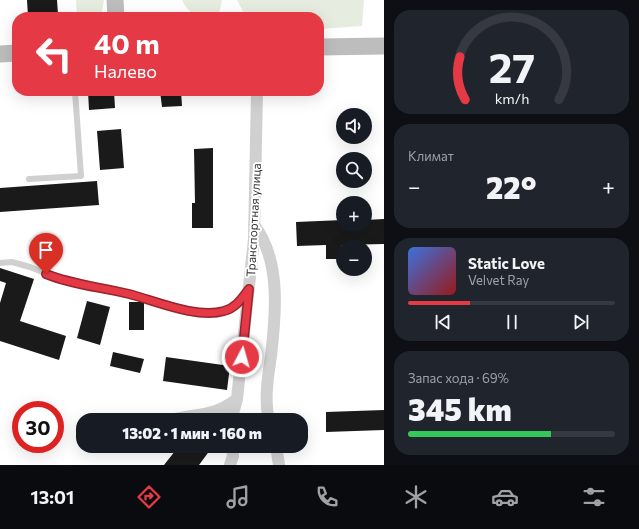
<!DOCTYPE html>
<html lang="ru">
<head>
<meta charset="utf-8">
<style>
	body { margin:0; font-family:Commissioner,sans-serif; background:#20242c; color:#f1f3f6; height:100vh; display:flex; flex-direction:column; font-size:15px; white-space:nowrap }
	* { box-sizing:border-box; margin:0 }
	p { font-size:13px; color:#9ea1a6 }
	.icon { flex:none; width:22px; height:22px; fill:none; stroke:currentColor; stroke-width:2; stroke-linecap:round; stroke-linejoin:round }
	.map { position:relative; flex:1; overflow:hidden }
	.drawer { display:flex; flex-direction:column; gap:10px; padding:10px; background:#0d0f14; width:255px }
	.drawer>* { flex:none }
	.banner { position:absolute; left:12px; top:12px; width:312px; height:84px; border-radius:16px; box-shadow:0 4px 16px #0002; background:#e63946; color:#fff; overflow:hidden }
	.controls { position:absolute; left:336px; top:108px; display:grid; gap:8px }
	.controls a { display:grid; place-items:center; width:36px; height:36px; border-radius:50%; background:#171b24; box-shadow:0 4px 16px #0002; font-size:20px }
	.speed { position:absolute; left:12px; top:401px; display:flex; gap:8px; font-size:20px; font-weight:700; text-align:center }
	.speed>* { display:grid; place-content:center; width:52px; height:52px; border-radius:50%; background:#171b24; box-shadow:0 4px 16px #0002; line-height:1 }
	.speed .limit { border:6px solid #d22; background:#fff; color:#111 }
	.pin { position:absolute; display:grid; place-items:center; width:34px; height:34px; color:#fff; margin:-41px -17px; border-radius:50% 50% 50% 0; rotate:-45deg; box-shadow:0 0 4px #0007 }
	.pin .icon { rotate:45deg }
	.me { position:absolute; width:44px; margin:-22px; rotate:6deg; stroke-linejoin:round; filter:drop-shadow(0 0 3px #0008) }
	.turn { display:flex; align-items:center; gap:14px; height:84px; padding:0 16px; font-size:18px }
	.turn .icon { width:52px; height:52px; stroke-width:2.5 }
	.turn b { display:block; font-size:28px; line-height:34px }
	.big { font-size:30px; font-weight:800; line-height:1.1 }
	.drawer .card { flex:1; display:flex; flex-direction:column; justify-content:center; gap:6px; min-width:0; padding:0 14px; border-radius:16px; background:#20242c }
	.drawer .dial { align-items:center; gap:0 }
	.dial svg { height:104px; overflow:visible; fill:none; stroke:#363941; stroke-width:7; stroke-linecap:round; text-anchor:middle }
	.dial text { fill:#f1f3f6; stroke:none }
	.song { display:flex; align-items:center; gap:12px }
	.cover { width:48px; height:48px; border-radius:6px; background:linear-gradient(135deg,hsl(220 70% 55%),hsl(0 70% 35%)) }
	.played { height:4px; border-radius:2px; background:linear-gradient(90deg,#e63946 30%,#363941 30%) }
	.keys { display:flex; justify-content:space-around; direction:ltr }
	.heat { display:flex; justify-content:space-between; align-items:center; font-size:22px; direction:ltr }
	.charge { height:6px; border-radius:3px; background:linear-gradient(90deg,#34c759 69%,#363941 0) }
	.trip { position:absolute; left:76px; top:413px; width:232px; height:40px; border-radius:16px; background:#171b24; box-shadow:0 4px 16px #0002; font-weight:800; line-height:40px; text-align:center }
	.menu { display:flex; height:64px; justify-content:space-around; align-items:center; background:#090b0e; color:#9ea1a6 }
	.menu .icon { width:28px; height:28px }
	.menu .selected { color:#e63946 }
	.menu b { font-size:18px; color:#f1f3f6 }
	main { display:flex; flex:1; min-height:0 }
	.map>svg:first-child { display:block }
</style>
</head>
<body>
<main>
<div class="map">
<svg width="384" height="465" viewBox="0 0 384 465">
	<rect width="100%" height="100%" fill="#fff"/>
	<path fill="#e6ecdf" d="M76,0H104L101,17H77Z
		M182,0H222L219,13C201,15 191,19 182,0Z
		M237,0H364L362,26L319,29V17H246Z"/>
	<path fill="#1a1a1a" d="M27,0H57L58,14L28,17Z
		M88,91H114L115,108L89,110Z
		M160,91H181L182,106L162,107Z
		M121,129L124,168L100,170L97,131Z
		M213,148V228H192V203H195L194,149Z
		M97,181L99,205L0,212V188Z
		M384,219V244L341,245L342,259H326V245L297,246L296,222L343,220V225H365V220Z
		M0,268L34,279L20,321L66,336L59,360L0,341V303L6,283L0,281Z
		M87,301L110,307L100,345L77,338Z
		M129,302H144V330H129Z
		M113,352L144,359L140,373L110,366Z
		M166,357L230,366L227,390L163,381Z
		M384,410V430L326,432V412Z
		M179,446H213L199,465H164Z"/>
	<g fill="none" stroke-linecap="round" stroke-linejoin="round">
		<path stroke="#d0d0d0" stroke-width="6" d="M29,179L81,176L75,91
			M0,263L12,262L30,267L67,282L130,294L201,313L225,311L239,303L245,294"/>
		<path stroke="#d0d0d0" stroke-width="12" d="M254,225C281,260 276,313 271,356C268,376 264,400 269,420
			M171,420C198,413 214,417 237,399
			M231,420L237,399L254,239L257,91
			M276,446L279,465
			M230,465L233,456L232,446"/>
		<path stroke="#bdbdbd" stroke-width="17" d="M115,0L116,17
			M319,47L384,46
			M0,54L17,53"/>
	</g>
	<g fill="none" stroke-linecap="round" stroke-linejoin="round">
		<defs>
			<path id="route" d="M46,274C73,285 101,287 129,294C156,301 197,319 224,311C236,308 242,298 249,289L242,357"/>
		</defs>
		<use href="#route" stroke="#96252e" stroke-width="10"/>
		<use href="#route" stroke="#e63946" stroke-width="7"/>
	</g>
	<g text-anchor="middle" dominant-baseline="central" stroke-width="4" stroke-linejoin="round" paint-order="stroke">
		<g font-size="12" fill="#333" stroke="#fff">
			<text transform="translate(253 220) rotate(-87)">Транспортная улица</text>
		</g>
	</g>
</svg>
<div class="controls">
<a><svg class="icon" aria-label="sound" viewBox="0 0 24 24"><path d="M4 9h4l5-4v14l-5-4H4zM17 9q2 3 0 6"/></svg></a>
<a><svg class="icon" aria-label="search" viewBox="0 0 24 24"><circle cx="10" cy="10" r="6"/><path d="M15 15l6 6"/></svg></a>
<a>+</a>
<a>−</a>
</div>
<div class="speed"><div class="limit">30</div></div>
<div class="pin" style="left:46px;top:274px;background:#d93025"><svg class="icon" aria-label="arrive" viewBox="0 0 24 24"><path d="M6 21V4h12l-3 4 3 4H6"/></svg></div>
<svg class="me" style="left:242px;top:357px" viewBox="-20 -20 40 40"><circle r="17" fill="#e63946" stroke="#fff" stroke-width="3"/><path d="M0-11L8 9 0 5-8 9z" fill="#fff"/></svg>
<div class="trip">13:02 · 1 мин · 160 m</div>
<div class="banner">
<div class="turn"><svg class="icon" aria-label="left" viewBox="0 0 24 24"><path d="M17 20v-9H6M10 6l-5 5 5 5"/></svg><div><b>40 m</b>Налево</div></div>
</div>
</div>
<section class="drawer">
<div class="card dial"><svg viewBox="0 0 100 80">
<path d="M14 69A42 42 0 1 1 86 69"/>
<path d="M14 69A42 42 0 0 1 10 36" stroke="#e63946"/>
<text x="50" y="56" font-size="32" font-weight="700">27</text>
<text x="50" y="72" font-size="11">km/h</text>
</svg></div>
<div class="card"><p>Климат</p>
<div class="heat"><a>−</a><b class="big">22°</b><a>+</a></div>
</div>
<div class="card">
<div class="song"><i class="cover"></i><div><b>Static Love</b><p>Velvet Ray</p></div></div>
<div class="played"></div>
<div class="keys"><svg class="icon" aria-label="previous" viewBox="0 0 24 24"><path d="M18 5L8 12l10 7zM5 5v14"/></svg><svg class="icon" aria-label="pause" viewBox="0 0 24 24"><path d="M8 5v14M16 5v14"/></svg><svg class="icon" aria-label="next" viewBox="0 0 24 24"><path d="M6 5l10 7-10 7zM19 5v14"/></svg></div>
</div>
<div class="card"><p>Запас хода · 69%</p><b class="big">345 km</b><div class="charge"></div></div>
</section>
</main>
<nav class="menu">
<b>13:01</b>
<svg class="icon selected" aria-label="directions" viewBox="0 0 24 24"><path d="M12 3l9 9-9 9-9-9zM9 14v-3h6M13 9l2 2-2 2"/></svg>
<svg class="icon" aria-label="music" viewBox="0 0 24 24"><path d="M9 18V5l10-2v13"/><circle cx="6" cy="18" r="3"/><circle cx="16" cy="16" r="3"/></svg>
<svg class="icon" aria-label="phone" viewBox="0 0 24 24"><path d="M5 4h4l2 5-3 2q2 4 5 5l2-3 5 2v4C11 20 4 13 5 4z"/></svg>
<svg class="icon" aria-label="climate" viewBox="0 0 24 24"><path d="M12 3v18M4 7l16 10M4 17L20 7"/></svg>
<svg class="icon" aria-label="car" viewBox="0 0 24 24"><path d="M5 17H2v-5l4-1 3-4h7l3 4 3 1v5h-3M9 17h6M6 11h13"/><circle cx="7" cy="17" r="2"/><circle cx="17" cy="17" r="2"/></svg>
<svg class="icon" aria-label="filters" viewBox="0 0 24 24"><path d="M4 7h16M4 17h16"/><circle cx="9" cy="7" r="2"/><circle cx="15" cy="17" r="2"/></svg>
</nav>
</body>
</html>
